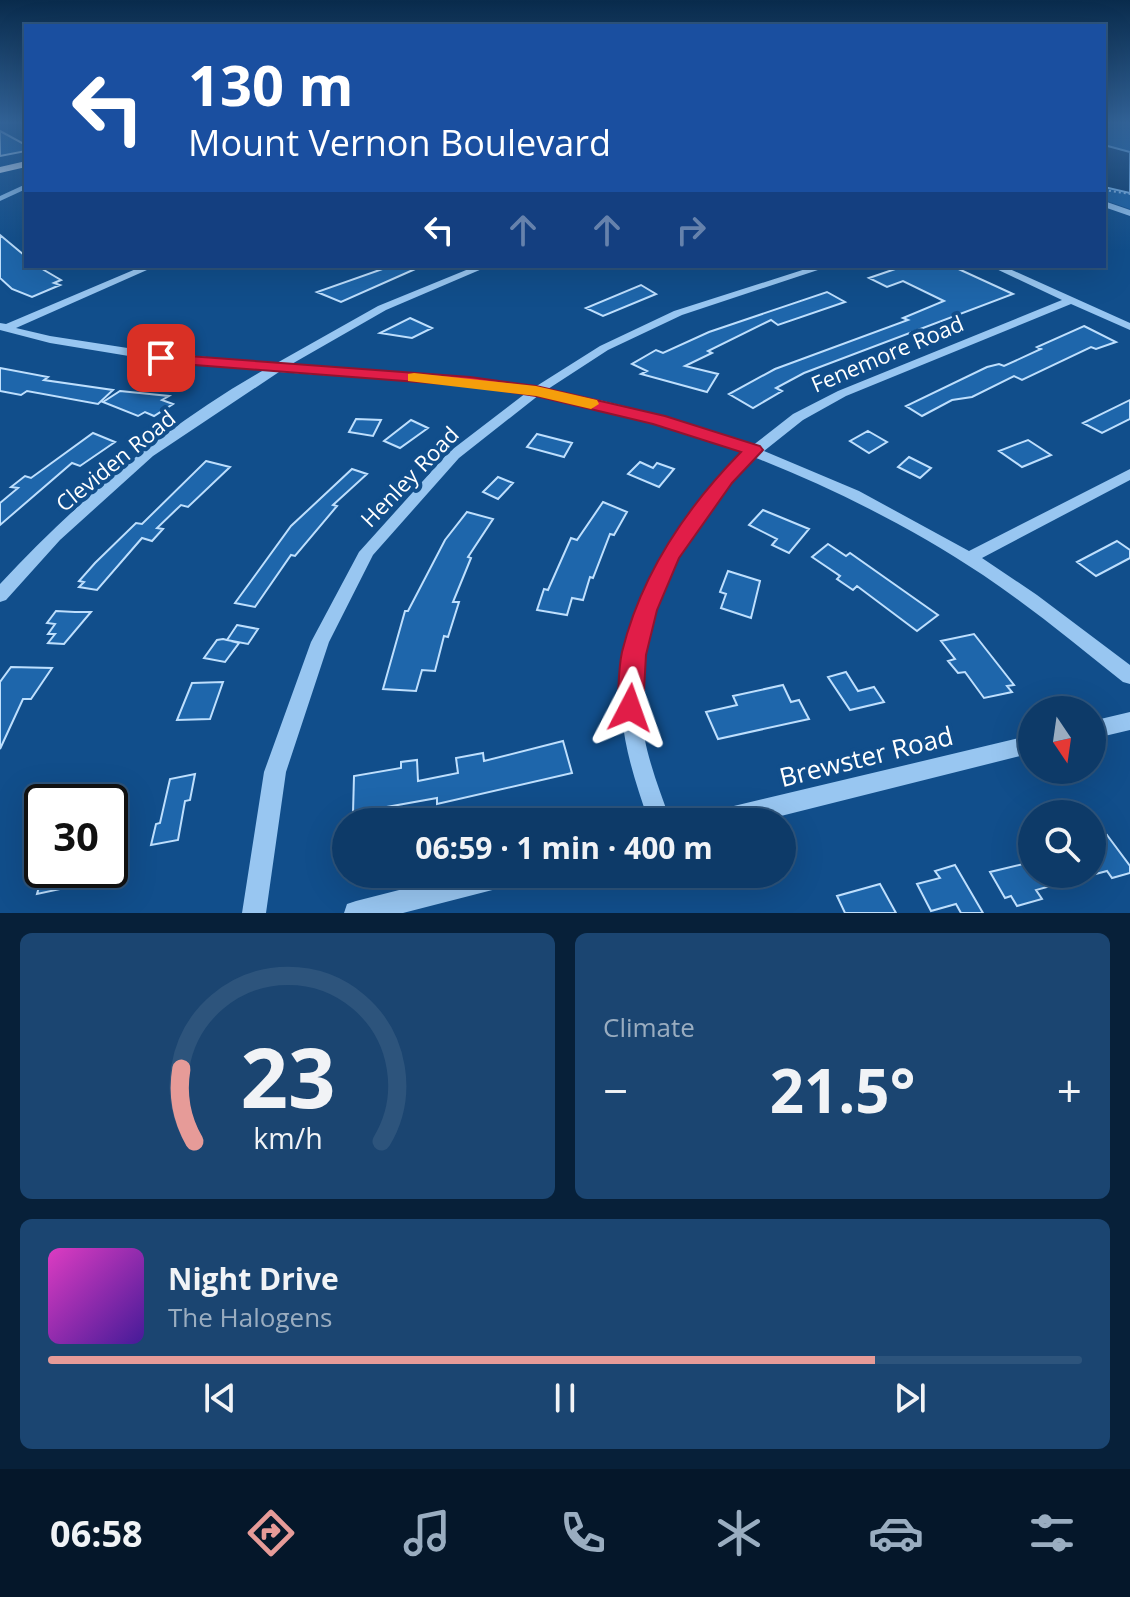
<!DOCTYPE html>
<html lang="en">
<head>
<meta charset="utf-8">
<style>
	body { margin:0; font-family:"Open Sans",sans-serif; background:#1b4571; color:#f1f3f6; height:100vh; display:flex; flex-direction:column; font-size:30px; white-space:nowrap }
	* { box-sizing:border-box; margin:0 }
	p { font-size:26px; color:#9aadc0 }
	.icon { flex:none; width:44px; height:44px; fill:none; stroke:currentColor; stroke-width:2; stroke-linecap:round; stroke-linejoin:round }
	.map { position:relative; height:913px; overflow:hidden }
	.details { display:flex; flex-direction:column; gap:20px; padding:20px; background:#072039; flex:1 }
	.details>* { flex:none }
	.banner { position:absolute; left:24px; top:24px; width:1082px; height:244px; border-radius:0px; box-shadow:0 8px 32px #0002,0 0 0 2px #2d547c; background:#1a4fa0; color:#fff; overflow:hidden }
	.needle { width:52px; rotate:167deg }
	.buttons { position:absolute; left:1018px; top:696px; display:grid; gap:16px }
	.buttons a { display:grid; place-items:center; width:88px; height:88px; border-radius:50%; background:#0d3a68; box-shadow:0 8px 32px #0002,0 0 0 2px #2d547c; font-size:40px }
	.speed { position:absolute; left:24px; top:784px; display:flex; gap:16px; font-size:40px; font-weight:700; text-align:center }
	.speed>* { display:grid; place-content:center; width:104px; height:104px; border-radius:50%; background:#0d3a68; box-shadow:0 8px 32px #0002,0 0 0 2px #2d547c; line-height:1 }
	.speed .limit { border:4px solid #111; border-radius:12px; background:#fff; color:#111 }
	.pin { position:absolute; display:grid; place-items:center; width:68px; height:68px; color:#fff; margin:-34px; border-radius:16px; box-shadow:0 4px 12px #0006 }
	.me { position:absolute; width:88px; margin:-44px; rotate:4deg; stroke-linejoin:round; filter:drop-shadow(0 0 6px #0008) }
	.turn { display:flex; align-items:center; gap:28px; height:168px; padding:0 32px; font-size:36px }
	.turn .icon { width:104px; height:104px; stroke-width:2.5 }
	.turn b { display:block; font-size:56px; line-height:68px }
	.lanes { display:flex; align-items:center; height:76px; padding:0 32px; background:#0003; justify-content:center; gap:40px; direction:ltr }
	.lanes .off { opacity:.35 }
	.big { font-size:60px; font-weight:700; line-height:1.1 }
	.details .tile { flex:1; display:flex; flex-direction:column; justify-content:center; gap:12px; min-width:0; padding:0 28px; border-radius:12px; background:#1b4571 }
	.details .dial { align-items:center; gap:0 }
	.dial svg { height:208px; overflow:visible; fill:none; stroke:#2d547c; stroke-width:7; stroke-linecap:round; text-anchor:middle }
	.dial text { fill:#f1f3f6; stroke:none }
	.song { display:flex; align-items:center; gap:24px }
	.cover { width:96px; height:96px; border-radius:12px; background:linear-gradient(135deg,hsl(310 70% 55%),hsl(260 70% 35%)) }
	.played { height:8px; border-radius:4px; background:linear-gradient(90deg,#e69b98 80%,#2d547c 80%) }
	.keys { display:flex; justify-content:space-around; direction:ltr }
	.heat { display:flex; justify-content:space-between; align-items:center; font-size:44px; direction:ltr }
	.details .tiles { flex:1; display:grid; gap:20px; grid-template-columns:1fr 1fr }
	.tile:last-child { grid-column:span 2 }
	.trip { position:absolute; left:332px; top:808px; width:464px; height:80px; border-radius:40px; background:#0d3a68; box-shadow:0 8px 32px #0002,0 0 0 2px #2d547c; font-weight:700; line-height:80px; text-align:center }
	.tabs { display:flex; height:128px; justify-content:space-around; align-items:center; background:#05172a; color:#9aadc0 }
	.tabs .icon { width:56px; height:56px }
	.tabs .on { color:#e69b98 }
	.tabs b { font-size:36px; color:#f1f3f6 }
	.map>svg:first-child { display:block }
</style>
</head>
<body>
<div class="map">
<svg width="1130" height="913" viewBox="0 0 1130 913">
	<rect width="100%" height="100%" fill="#114e8b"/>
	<path fill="#1961a5" d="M1104,122H1130V209L1104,200Z"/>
	<path fill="#0a3867" stroke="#89c2f5" stroke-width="2" d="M1104,145L1130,152V193L1104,187Z"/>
	<path fill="#1e66ab" stroke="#bedffd" stroke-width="2" d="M0,131L26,145V151L0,156Z
		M0,235L24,255L26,266H37L61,280L54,283L60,285L32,297L12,289L0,278Z
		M391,266H422L341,302L317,292Z
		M904,266H952L1013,294L804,373L776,388L782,391L753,408L729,394L775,369L908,320L903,318L944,301L903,281L887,287L869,278Z
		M641,285L656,294L603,316L586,308Z
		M827,292L845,302L778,325L771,320L708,351L712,353L685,366L718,374L707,392L641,374L647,371L632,364L656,350L663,353L709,332Z
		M410,318L432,328L412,338L380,333Z
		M1084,326L1116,342L1096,349L1091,347L1022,380L1014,376L972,397L952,400L922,416L906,406L987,367L999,364L1004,366L1041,349L1037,347Z
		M0,368L48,377L44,380L113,390L98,404L27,391L21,395L0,391Z
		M120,391L169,396L162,400L173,404L154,416L145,412L138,416L103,402Z
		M1130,400V419L1102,433L1083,423Z
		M356,419L381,420L373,436L349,432Z
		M411,420L428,428L400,448L384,441Z
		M868,431L887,442L869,453L850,441Z
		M93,433L115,442L80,466L72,463L0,525V503L18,488L11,487L25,476L31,478Z
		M537,434L572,443L564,457L527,447Z
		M1028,440L1051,455L1022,467L999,451Z
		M909,457L931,468L920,478L898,467Z
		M206,461L230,467L188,507L181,505L157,528L163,529L152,541L142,538L97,590L79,587L84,582L79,581L95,563L136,523L142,524Z
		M640,462L653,468L657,463L674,469L659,487L628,474Z
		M352,469L367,474L333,505L337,506L295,556L291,555L255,607L235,603L291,526Z
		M498,477L513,483L498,499L483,492Z
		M603,502L627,512L614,535L610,534L593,578L590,577L583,600L572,598L567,615L537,610L544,589L548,590L571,538L577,540Z
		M763,510L809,529L789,553L772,545L777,539L749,525Z
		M467,512L493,519L468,557L471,558L453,602H459L448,637L444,636L435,671L422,670L416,691L383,689L405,611H408L445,540Z
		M1117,541L1130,550V558L1096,576L1077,562Z
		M828,544L846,556L850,553L938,615L917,631L857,586L853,590L837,579L840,576L812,557Z
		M728,571L760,581L751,618L721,608L726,594L720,592Z
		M56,611L75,612H91L64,644L48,643L55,634H48L55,624L47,623Z
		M237,625L258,629L248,644L227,640Z
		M974,634L1014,685L1007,686L1012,692L984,698L965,672L958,673L948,661L955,659L941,641Z
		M223,639L239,643L225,662L204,658L217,640Z
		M11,667L52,668L31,699H23L0,749V682Z
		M846,672L858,691L874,687L884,702L850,710L828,677Z
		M223,682L210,719L177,720L192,683Z
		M783,685L791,702L799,700L809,719L718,739L706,712L737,705L733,696Z
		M563,741L572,773L437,804V798L353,813L354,776L401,768V762L417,760L418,781L458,773L456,758L483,753L484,761Z
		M195,774L190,800L185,801L178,840L151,845L156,824L160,823L170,779Z
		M1107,835L1130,866V873L1112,878L1107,871L1092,875V839Z
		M1032,862V874H1078L1079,878L1036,890L1042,899L1017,906L1011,896L1005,898L990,872Z
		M955,865L983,913H961L956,904L931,911L917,884L940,878L935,871Z
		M44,870H87L84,884L37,894Z
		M880,884L896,913H845L837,896Z"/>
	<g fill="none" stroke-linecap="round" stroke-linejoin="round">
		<path stroke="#98c6f1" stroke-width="2" stroke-dasharray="2 3" stroke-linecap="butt" d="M1104,190L1130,194"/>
		<path fill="#98c6f1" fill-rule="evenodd" d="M26,184V189L0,201V196Z
			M1104,201L1130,210V216L1104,207Z
			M143,266H156L16,328L50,336L147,351L275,364L378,306L476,266H489L386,310L290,365L469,378L535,387L600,346L674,311L815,266H830L682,315L608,350L548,389C618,403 686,421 752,446L793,414L838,391L1062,300L990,266H1003L1130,323V330L1071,304L846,396L803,420L764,451L859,491L969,551L1130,469V480L982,558L1037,595L1130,665V684L1123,682C1077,645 1032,608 983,575C912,528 835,489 756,458C687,524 636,612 641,710C643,749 658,786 671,822H649C637,787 625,752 622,716C613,616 674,518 744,453C678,427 609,409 539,395L459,458L373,555L329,642L286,772L266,913H242L264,772L311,642L359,552L449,452L526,393L423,382L279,372L153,456L60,540L6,600L0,602V584C77,501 165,426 264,370L147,359L50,343L0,330V323L6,324Z
			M1130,712V730L1092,739V721Z
			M1032,735V753L757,822H702L705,814L713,811Z
			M462,874H520L516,882L508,886L403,913H344L347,904L356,901Z"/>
		<path fill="#e2efff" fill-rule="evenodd" d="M26,161V167L0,173V167Z"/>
	</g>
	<linearGradient id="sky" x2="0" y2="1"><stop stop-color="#092b4c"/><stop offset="0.49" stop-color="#326398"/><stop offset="1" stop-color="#326398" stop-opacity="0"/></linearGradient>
	<rect width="1130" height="250" fill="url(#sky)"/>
	<path fill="#e11d48" stroke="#92132f" stroke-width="2" d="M161,354L470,377L536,386L665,416L760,446L763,450L732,483L679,558L657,610L646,655L643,708L639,716L630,719L621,716L617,708C619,690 618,670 622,652C641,575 686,508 741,452L653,424L536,396L470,386L156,362V355Z"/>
	<path fill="#f59e0b" d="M414,373L536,386L597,400L599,404L591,409L536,396L408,381V374Z"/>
	<g text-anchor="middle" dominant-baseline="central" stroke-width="8" stroke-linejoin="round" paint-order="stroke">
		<g font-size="22" fill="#fff" stroke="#114e8b">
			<text transform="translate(887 353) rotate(-23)">Fenemore Road</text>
			<text transform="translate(115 460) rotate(-39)">Cleviden Road</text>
			<text transform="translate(409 476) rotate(-46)">Henley Road</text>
		</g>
		<g font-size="26" fill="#fff" stroke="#114e8b">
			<text transform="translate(866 756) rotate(-14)">Brewster Road</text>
		</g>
	</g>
</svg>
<div class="buttons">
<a><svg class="needle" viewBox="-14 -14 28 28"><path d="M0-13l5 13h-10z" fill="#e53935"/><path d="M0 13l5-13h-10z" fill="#9aadc0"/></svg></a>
<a><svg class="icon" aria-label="search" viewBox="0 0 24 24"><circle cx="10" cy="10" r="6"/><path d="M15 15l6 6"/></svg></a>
</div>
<div class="speed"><div class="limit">30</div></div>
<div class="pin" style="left:161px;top:358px;background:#d93025"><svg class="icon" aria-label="arrive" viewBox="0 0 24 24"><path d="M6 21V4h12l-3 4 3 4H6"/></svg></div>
<svg class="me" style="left:630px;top:708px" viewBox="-20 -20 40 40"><path d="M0-17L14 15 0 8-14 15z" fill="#e11d48" stroke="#fff" stroke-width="4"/></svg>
<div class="trip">06:59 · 1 min · 400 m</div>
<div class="banner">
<div class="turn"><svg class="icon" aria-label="left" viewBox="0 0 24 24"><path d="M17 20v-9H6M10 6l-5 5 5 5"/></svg><div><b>130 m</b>Mount Vernon Boulevard</div></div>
<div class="lanes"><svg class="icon" aria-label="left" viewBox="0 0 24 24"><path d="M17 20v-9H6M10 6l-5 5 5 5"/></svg><svg class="icon off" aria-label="ahead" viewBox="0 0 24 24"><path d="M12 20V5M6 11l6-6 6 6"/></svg><svg class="icon off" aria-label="ahead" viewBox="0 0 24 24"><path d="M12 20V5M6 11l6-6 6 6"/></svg><svg class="icon off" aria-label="right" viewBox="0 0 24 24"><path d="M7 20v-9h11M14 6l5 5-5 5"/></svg></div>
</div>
</div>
<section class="details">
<div class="tiles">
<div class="tile dial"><svg viewBox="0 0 100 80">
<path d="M14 69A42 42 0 1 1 86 69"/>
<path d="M14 69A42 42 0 0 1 9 41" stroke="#e69b98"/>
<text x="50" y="56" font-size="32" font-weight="700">23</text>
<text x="50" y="72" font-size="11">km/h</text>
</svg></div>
<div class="tile"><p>Climate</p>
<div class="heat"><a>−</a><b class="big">21.5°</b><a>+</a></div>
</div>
<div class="tile">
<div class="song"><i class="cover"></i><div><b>Night Drive</b><p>The Halogens</p></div></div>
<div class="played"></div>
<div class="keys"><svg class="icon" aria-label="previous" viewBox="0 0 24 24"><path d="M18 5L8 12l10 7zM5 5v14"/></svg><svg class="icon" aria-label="pause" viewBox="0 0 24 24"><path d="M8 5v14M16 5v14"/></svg><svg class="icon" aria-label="next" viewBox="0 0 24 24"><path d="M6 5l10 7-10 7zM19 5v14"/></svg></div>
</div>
</div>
</section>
<nav class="tabs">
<b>06:58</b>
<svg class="icon on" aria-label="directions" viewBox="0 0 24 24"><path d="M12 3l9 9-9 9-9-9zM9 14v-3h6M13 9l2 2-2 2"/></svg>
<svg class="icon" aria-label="music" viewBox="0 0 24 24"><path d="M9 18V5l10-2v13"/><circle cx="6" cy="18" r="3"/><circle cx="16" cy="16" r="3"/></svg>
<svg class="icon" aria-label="phone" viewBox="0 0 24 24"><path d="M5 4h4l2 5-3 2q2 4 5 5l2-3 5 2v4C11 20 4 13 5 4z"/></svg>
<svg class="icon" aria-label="climate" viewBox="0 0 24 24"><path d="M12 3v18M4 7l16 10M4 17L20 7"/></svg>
<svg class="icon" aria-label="car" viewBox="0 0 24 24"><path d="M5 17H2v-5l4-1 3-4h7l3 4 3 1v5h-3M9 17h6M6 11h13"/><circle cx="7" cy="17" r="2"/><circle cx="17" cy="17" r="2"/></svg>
<svg class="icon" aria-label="filters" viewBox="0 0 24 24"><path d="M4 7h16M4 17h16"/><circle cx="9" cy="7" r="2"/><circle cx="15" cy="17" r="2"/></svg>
</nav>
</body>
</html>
